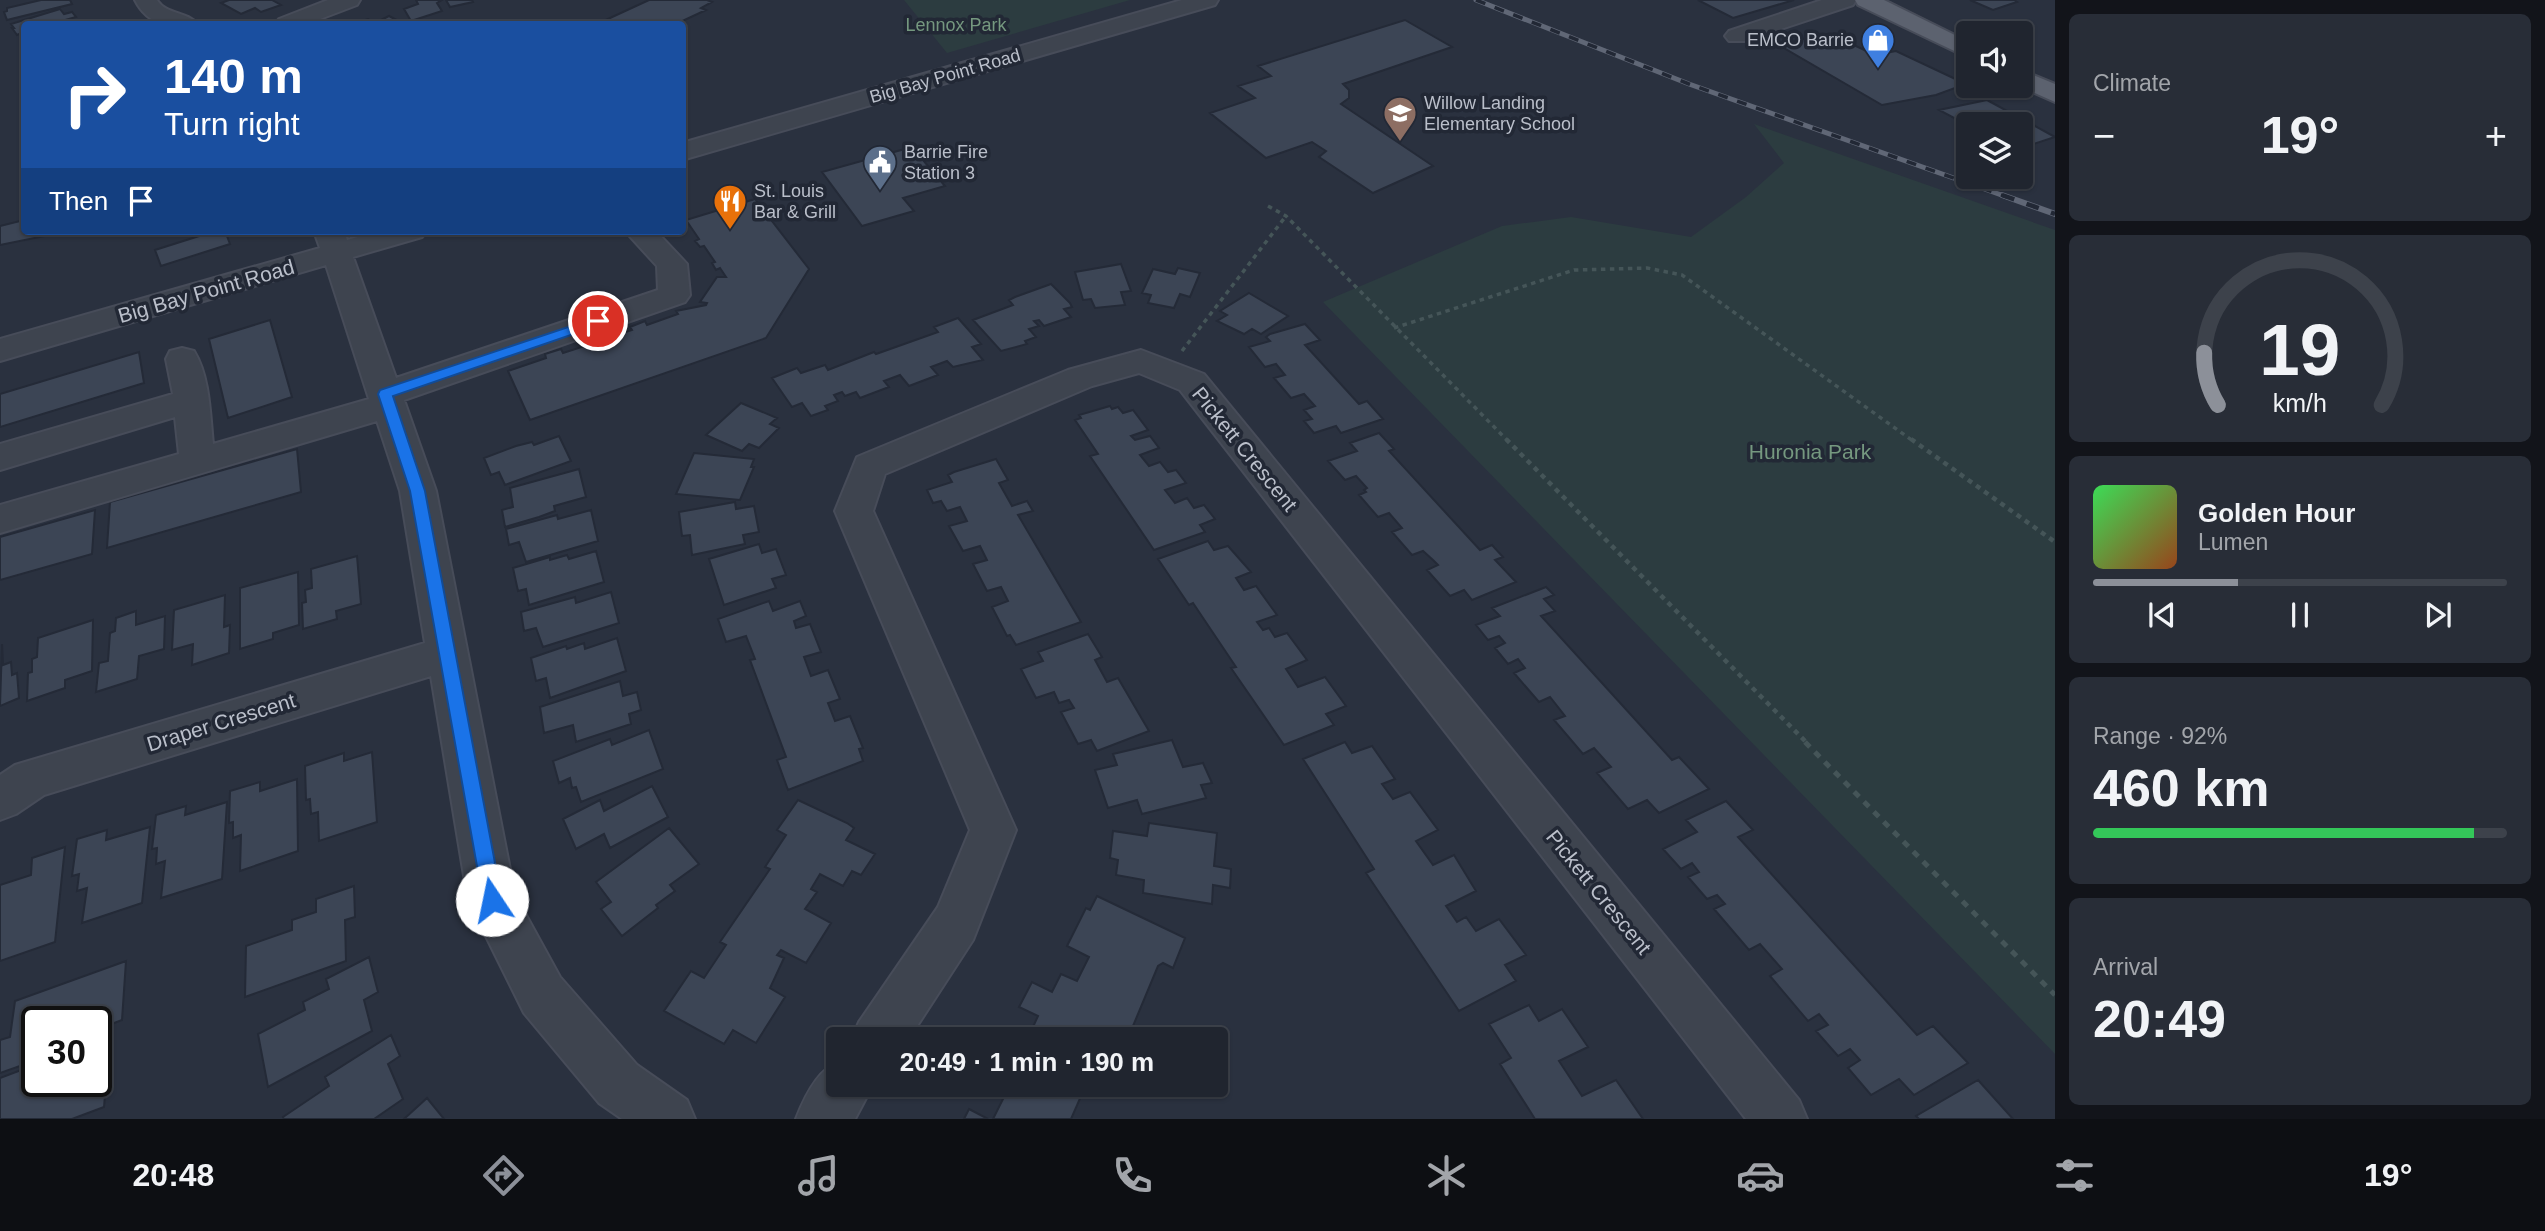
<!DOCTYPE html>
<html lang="en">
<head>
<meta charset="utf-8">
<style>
	body { margin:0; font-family:Arial,sans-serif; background:#282d37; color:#f1f3f6; height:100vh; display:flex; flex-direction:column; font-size:26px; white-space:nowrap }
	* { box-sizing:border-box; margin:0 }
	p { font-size:23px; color:#a2a5aa }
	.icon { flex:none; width:38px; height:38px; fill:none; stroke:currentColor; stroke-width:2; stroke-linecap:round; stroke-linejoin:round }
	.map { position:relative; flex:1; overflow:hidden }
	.drawer { display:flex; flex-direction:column; gap:14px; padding:14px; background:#12141a; width:490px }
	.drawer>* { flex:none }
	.top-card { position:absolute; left:21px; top:21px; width:665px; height:214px; border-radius:7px; box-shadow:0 2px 5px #0004,0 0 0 2px #3d424b; background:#1a4fa0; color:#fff; overflow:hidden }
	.controls { position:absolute; left:1956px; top:21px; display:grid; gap:14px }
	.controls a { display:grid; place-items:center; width:77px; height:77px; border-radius:7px; background:#20252f; box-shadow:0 2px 5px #0004,0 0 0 2px #3d424b; font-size:35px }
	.speed { position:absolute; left:21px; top:1006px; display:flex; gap:14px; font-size:35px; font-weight:700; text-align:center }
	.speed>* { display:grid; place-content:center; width:91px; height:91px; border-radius:50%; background:#20252f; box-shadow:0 2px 5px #0004,0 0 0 2px #3d424b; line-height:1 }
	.speed .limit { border:4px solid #111; border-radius:10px; background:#fff; color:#111 }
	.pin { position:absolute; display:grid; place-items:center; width:60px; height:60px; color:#fff; margin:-30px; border:4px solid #fff; border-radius:50%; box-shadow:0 2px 7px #0007 }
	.me { position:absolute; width:77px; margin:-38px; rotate:349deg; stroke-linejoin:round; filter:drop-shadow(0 0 5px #0008) }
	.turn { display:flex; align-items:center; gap:24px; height:147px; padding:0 28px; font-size:32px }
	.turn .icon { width:91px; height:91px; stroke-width:2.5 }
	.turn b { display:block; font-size:49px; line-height:60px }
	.then { display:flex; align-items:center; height:66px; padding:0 28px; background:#0003; gap:14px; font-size:26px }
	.big { font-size:52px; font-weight:600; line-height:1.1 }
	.drawer .tile { flex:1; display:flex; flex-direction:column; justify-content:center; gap:10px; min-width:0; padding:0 24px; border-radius:10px; background:#282d37 }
	.drawer .dial { align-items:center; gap:0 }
	.dial svg { height:182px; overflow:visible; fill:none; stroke:#3d424b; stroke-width:7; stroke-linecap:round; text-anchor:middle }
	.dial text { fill:#f1f3f6; stroke:none }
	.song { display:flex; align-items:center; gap:21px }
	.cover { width:84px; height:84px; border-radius:10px; background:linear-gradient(135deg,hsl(130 70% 55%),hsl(20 70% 35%)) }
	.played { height:7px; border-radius:4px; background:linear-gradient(90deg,#8c9099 35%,#3d424b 35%) }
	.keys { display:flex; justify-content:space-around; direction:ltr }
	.heat { display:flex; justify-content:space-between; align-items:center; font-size:38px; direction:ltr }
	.charge { height:10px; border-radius:5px; background:linear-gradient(90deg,#34c759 92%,#3d424b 0) }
	.trip { position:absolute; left:826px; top:1027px; width:402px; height:70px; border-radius:7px; background:#20252f; box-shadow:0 2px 5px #0004,0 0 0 2px #3d424b; font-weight:600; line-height:70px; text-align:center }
	.tabs { display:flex; height:112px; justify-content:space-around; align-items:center; background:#0d0f13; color:#a2a5aa }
	.tabs .icon { width:49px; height:49px }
	.tabs .on { color:#8c9099 }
	.tabs b { font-size:32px; color:#f1f3f6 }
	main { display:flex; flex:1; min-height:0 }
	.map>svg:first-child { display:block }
</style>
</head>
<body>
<main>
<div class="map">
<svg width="2055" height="1119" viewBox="0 0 2055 1119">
	<rect width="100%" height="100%" fill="#2a313f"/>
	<path fill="#2c3c40" d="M904,0H1130L947,53Z
		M1754,124L2055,230V1054L1323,302L1502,226L1571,217L1691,237L1746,197L1784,163Z"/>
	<path fill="#3c4555" stroke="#242a37" stroke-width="2" d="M41,0H70L72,4L7,20L4,12L7,11V8Z
		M229,0H272L281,5L261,12L255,8L241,14L221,3Z
		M416,0H442L437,3L442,11L411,21L404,9L418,4Z
		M446,0H472L473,2L450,7Z
		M649,0H707L712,2L701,8L706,10L676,24H597Z
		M1698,0H1794L1733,18Z
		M1970,0H2014L2017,2L1993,10Z
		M60,9L64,14L72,12L76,17L51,24H24V32L17,35L12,28H14L11,24Z
		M389,16L404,24H352L368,19L375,23Z
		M1405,20L1452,47L1343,84L1349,90V98L1341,104L1433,166L1373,193L1319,157L1326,151L1312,142L1266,158L1210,113L1255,98L1238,86L1271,76L1258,66Z
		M1830,34L1875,55L1896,51L1966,84L1936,95L1882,105L1777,44Z
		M1987,100L2055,137L2021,148V124L1969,126L1939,110Z
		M912,147L945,186L903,198L914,211L862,226L822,172Z
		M755,199L809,269L766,338L530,420L508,371L546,358L545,354L561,349L563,353L585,346L583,342L599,337L601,340L632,330L630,327L645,321L647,325L678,314L676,311L706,305L707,303L700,302L717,277H726L720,268L716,270L712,263L715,262L704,246L700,247L695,241L699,239L686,220Z
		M24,220V231H69L0,245V226Z
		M215,231H225L230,244L161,266L155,250Z
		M1121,264L1131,291L1121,292L1125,305L1095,308L1091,299L1083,300L1075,272Z
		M1178,268L1200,273L1190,297L1180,294L1174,308L1148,303L1151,295L1142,293L1153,269L1175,274Z
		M1051,284L1070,303L1072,307L1064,309L1071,317L1044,326L1039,320L1034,321L1039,326L1029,329L1036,337L1025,341L1027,344L1001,351L973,320L1013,305L1009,300L1015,297Z
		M1249,293L1288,316L1261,334L1252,329L1244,334L1217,321L1227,315L1220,311Z
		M958,318L981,344L972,347L983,360L953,367L947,361L931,367L938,375L909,386L900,375L884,381L889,387L860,398L856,392L845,396L842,392L834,395L838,401L825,406L828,410L811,416L802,403L792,407L772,378L797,368L801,373L825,365L828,370L874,352L876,354L938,332L934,327Z
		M270,320L292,397L228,418L209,339Z
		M1305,324L1320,340L1305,345L1359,404L1367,401L1383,419L1341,433L1336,426L1314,433L1304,421L1312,419L1304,410L1315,406L1304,394L1291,398L1274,378L1285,375L1276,364L1265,367L1249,347L1270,341L1266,337L1270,334Z
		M139,352L144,383L0,427V394Z
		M741,403L777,418L770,424L779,428L759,448L749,444L742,451L706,435Z
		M1110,406L1112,409L1118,407L1123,413L1133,410L1148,430L1131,436L1135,440L1150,436L1159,448L1140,455L1149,466L1160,462L1168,472L1176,470L1186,483L1165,490L1175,503L1187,498L1194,508L1204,505L1215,519L1200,525L1205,532L1154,550L1090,456L1098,454L1075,420L1081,418L1079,415Z
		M1379,433L1394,449L1389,451L1480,550L1492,545L1503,557L1495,560L1516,582L1472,600L1464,590L1450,596L1427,570L1438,565L1433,560L1423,551L1412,555L1392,532L1402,528L1389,513L1378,517L1359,495L1366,492L1364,490L1367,488L1356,476L1345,480L1328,461L1357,451L1350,443Z
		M559,436L571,461L505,485L499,472L491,475L484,458L516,446L532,442L534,445Z
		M297,449L301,492L107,548L110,502Z
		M694,453L754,459L751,467H754L740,500L676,494Z
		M996,459L1008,480L999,483L1012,506L1027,501L1033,511L1018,515L1081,622L1016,645L1010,635L1007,636L992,607L1008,601L1001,587L987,591L973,564L987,560L980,546L963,551L949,526L967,521L960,507L947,511L941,501L933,503L927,490L952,482L948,475L954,472Z
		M579,469L586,497L554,506L555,511L539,517L505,527L502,510L513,507L510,488Z
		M735,502L736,509L754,506L759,532L743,535L745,544L692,555L690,535L682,536L679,512Z
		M95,510L92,554L0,580V537Z
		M591,510L598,541L526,562L519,542L509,545L506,529L557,515L558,519Z
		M1208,541L1214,550L1228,546L1251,572L1236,578L1244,590L1256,586L1277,615L1257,622L1263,630L1269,628L1275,637L1287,633L1307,660L1286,669L1298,687L1325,677L1346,706L1326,714L1334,725L1284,745L1231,668L1236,667L1193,603L1189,605L1158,559Z
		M759,544L762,553L776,549L786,575L772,579L776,588L724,605L709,559Z
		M596,551L604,582L529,605L526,589L518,591L513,568L550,557V560L567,555L569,559Z
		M357,556L361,604L336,611L337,619L303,629L302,603L306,602L305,590L312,588L311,569Z
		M298,572L299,625L273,633V639L240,649V588Z
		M1546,587L1554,595L1544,599L1555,611L1541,616L1672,760L1679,757L1709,789L1659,813L1647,800L1628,809L1597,773L1611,767L1594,748L1583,754L1554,720L1565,716L1550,697L1539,702L1514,673L1525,668L1518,659L1508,664L1495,648L1505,643L1499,636L1488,640L1476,625L1500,616L1492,608Z
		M611,592L619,623L543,647L536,628L524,631L521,612L575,597L576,603Z
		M225,595L224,627L230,625L229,653L192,665L193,644L172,650L174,610Z
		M769,601L773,611L800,601L806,616L794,621L796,628L810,624L821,652L804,657L811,676L828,670L840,699L828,703L835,721L850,716L863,748L859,749L863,761L788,790L777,760L786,757L750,660L755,659L746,636L726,642L718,619Z
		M136,611V625L165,616L164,649L139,656L137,679L96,692L99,663L108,661L110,633L115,631L116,618Z
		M93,620L92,671L65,680V688L27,701L28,673L32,672V659L37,657L38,638Z
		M1088,634L1102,657L1095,660L1107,682L1118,678L1149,731L1097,751L1091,740L1078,744L1061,712L1074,708L1069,700L1059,703L1054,692L1036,698L1021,669L1043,661L1038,652Z
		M617,638L626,671L550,698L546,678L536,681L531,658L566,646L567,649L584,643L585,649Z
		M2,644L3,665L11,662L12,675L17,673L19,698L0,706Z
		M620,681L623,696L637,692L641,710L629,714L631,724L576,742L573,725L544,733L540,707Z
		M649,730L663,769L581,802L576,787L572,788L570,778L559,783L553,761L610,739L612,745Z
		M1172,740L1183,767L1203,763L1212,783L1201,785L1206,798L1142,814L1137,800L1108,808L1095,770L1117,765L1113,754Z
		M1345,742L1352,753L1372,746L1395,779L1382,784L1393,799L1410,792L1438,830L1416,841L1433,865L1454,855L1476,891L1446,906L1457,922L1466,917L1476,931L1499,919L1526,955L1505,965L1516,981L1459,1011L1366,873L1374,869L1303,759Z
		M372,752L377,822L319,841L318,812L311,814L310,799L306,800L305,766L344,753V761Z
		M297,779L298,851L240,871L241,835L233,838V822L229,823L230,791L260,782V791Z
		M652,786L668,817L610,848L604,834L576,849L563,819L600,800L604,811Z
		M798,800L847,823L854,828L846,840L875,854L861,875L852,871L843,886L820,874L811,889L817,892L805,909L831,923L806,963L781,950L777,955L784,958L770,988L785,997L756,1043L733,1030L724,1044L664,1011L691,971L704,978L726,945L720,942L770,869L765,867L786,835L777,830Z
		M1726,801L1753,830L1738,837L1917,1035L1933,1026L1968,1063L1914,1095L1899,1079L1871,1095L1848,1068L1860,1060L1850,1049L1838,1056L1816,1031L1828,1025L1819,1014L1808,1021L1770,976L1782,969L1760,944L1749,950L1714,909L1725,904L1717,895L1707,899L1688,877L1699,872L1692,863L1681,869L1663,849L1697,832L1686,820Z
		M227,802L222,879L161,898L165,861L156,864L157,848L152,849L156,815L186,806L185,815Z
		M1149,823L1217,833L1214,866L1231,869L1230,888L1213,885L1212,904L1143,893L1144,880L1116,875L1118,860L1110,858L1113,831L1147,836Z
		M150,827L142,903L82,923L87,888L77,891L79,874L72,876L77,839L107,830L106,840Z
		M669,828L699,864L670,885L675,891L656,905L658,908L622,936L601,909L611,902L596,882Z
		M65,847L55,942L0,961V885L31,875L32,858Z
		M354,886L355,917L345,920L346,961L245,997L246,946L292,930V920L316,912V899Z
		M1097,896L1185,938L1173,968L1163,963L1158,966L1128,1038L1114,1031L1111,1040H1027L1038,1016L1019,1007L1032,982L1052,992L1061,974L1077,981L1089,957L1067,946L1086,908L1090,910Z
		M369,957L378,992L364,1000L372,1031L268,1087L258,1034L305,1010L303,1002L329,989L326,979Z
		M126,961L122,1020L96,1030V1022H37V1060L0,1073V1040L10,1037L15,1001Z
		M1529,1005L1539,1021L1562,1009L1588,1047L1559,1061L1582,1096L1616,1080L1643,1119H1535L1500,1064L1511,1058L1489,1024Z
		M391,1035L400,1056L388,1064L403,1099L374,1119H284L283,1117L329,1086L325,1077Z
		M109,1049L104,1107L72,1119H0V1078L37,1064V1082H96V1054Z
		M1978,1080L2013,1119H1919L1916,1116Z
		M999,1085H1086L1071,1119H993L1008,1089Z
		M427,1098L444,1119H404Z
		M969,1109L988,1119H964Z"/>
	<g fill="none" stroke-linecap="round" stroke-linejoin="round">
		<defs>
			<path id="minor" d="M135,0H157C166,15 187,11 197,24C169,26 149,27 135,0Z
				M328,0H360L357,5L307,24H275L279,19Z
				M1182,0H1218L1215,5L682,160V143Z
				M1822,0H1856L1853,5L1745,41H1729L1725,36L1729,31Z
				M314,231H344L347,240L380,231H427L422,237L353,257L396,378L658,290L657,266L625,231H656L687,264L690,295L685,302L404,400L436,491L515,895L560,977L637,1065L687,1100L695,1119H622L599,1103L524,1013L468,900L431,676L44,795L16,814L0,820V775L15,765L425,643L400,491L377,421L0,533V505L179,454L175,417L0,470V444L173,394L166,359L170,351L182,348L194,351C210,377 210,415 213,444L369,399L326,265L0,361V339L320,248Z
				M1141,350L1204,374L1799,1100L1807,1119H1746L1180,390L1139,373L1092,386L885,474L873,511L1016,830L973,940L908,1040H851L859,1022L938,907L970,830L835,511L857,457L1068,370Z
				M838,1062V1085H873L855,1119H796C804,1098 817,1070 838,1062Z"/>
			<path id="major" d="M1855,0H1884L1969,42V58L1858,5Z
				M2021,70L2055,84V102L2019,86H2021Z"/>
		</defs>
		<use href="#minor" stroke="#474c59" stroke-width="4"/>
		<use href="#major" stroke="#474c59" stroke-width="4"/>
		<path stroke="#455558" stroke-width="3.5" stroke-dasharray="4.5 4.5" stroke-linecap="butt" d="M1268,206L1286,216L1508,441
			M1394,328L1574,270L1647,268L1682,275L1913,441
			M1182,351L1286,216"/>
		<path stroke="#455558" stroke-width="4.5" stroke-dasharray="5 5" stroke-linecap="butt" d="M1506,439L1807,743
			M1911,439L2055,542"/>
		<path stroke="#455558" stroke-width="5" stroke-dasharray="7 7" stroke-linecap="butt" d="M1805,742L2055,995"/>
		<use href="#minor" fill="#3e444f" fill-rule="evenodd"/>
		<use href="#major" fill="#5c626f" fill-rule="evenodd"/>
		<defs>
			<path id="rail-far1" d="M1476,0L1689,84L2007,197"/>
			<path id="rail" d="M2002,195L2055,214"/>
		</defs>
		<use href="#rail-far1" stroke="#606776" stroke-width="5"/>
		<use href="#rail" stroke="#606776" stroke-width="6"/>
		<use href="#rail-far1" stroke="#222835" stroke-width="3.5" stroke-dasharray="10" stroke-linecap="butt"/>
		<use href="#rail" stroke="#222835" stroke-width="4.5" stroke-dasharray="13" stroke-linecap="butt"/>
	</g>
	<path fill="#1a73e8" stroke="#114b97" stroke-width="2" d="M598,317L605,321L603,324L393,396L425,491L502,900L499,907L492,910L485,907L483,900L410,491L378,394L380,390Z"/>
	<defs>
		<symbol id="shop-pin" viewBox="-11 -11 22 30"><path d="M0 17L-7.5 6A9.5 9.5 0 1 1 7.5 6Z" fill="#3f7fe0" stroke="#222835"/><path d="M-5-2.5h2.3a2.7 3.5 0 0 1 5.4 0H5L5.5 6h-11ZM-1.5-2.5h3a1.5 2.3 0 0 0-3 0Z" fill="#fff"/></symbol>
		<symbol id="school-pin" viewBox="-11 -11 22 30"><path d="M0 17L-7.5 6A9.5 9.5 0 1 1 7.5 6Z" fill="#8d6e63" stroke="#222835"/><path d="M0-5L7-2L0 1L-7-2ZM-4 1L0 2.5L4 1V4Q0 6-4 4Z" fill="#fff"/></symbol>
		<symbol id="civic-pin" viewBox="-11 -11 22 30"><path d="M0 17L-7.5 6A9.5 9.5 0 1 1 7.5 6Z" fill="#5c6f8a" stroke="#222835"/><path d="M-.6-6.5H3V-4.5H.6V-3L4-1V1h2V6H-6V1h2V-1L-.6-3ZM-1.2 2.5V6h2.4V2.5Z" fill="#fff"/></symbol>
		<symbol id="restaurant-pin" viewBox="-11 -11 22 30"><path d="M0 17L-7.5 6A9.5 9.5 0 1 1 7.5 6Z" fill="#e8710a" stroke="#222835"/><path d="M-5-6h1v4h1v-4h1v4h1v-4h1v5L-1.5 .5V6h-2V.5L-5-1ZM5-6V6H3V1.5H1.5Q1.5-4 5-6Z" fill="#fff"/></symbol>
	</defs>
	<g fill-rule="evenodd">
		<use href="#shop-pin" x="1859" y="21" width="38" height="52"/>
		<use href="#school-pin" x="1381" y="94" width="38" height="52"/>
		<use href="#civic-pin" x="861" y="143" width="38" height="52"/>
		<use href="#restaurant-pin" x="711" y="182" width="38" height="52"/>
	</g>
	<g text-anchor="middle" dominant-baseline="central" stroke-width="7" stroke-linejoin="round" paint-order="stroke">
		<g font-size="18" fill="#75987f" stroke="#222835">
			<text x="956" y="25">Lennox Park</text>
		</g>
		<g font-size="18" fill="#babfca" stroke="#222835" text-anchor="start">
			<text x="1854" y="40" text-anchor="end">EMCO Barrie</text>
			<text x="1424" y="103">Willow Landing<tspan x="1424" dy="21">Elementary School</tspan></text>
			<text x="904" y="152">Barrie Fire<tspan x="904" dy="21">Station 3</tspan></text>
			<text x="754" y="191">St. Louis<tspan x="754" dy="21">Bar &amp; Grill</tspan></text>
		</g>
		<g font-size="18" fill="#babfca" stroke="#222835">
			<text transform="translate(945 76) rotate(-16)">Big Bay Point Road</text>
		</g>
		<g font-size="21" fill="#babfca" stroke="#222835">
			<text transform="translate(206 291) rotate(-16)">Big Bay Point Road</text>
			<text transform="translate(1245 449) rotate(51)">Pickett Crescent</text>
			<text transform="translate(221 722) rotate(-17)">Draper Crescent</text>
			<text transform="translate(1599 892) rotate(51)">Pickett Crescent</text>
		</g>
		<g font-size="21" fill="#75987f" stroke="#222835">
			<text x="1810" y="451">Huronia Park</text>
		</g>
	</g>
</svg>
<div class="controls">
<a><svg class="icon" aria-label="sound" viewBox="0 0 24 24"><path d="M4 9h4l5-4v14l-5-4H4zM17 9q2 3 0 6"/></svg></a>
<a><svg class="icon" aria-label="layers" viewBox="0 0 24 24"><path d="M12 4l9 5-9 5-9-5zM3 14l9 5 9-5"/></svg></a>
</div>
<div class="speed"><div class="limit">30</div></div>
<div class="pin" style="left:598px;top:321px;background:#d93025"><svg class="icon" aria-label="arrive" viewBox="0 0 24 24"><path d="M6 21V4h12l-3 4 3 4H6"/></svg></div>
<svg class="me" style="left:492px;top:900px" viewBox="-20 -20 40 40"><circle r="19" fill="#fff"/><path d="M0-13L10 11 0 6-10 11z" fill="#1a73e8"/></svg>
<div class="trip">20:49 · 1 min · 190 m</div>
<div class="top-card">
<div class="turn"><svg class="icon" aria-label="right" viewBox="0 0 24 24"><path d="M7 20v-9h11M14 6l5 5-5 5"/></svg><div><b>140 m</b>Turn right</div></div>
<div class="then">Then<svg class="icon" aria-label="arrive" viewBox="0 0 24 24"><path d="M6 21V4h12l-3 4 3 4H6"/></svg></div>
</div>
</div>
<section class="drawer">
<div class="tile"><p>Climate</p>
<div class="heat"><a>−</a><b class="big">19°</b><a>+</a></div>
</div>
<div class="tile dial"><svg viewBox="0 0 100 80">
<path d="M14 69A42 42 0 1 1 86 69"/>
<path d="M14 69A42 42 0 0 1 8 46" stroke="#8c9099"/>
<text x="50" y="56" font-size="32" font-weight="700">19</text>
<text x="50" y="72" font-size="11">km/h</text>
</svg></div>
<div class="tile">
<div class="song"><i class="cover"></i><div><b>Golden Hour</b><p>Lumen</p></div></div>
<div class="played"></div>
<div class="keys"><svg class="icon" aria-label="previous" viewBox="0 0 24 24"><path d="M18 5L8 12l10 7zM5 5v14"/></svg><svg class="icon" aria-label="pause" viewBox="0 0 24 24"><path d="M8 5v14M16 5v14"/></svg><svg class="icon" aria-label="next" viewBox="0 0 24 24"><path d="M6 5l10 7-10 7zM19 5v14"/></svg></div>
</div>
<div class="tile"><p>Range · 92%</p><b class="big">460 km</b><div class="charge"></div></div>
<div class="tile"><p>Arrival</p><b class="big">20:49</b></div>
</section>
</main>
<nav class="tabs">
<b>20:48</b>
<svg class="icon on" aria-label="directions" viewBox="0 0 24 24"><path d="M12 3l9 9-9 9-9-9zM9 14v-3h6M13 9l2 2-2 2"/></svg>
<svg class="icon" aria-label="music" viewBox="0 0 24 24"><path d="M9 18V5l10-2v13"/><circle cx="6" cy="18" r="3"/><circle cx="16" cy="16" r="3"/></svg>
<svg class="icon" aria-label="phone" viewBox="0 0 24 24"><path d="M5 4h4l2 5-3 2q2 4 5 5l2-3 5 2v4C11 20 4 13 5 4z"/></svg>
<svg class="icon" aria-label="climate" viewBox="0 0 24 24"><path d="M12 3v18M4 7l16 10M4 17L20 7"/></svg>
<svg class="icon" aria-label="car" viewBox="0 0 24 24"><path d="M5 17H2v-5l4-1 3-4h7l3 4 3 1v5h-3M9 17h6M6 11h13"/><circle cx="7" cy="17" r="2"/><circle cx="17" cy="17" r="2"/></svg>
<svg class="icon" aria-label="filters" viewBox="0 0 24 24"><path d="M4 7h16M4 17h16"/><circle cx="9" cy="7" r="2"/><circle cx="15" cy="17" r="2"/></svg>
<b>19°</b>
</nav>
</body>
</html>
